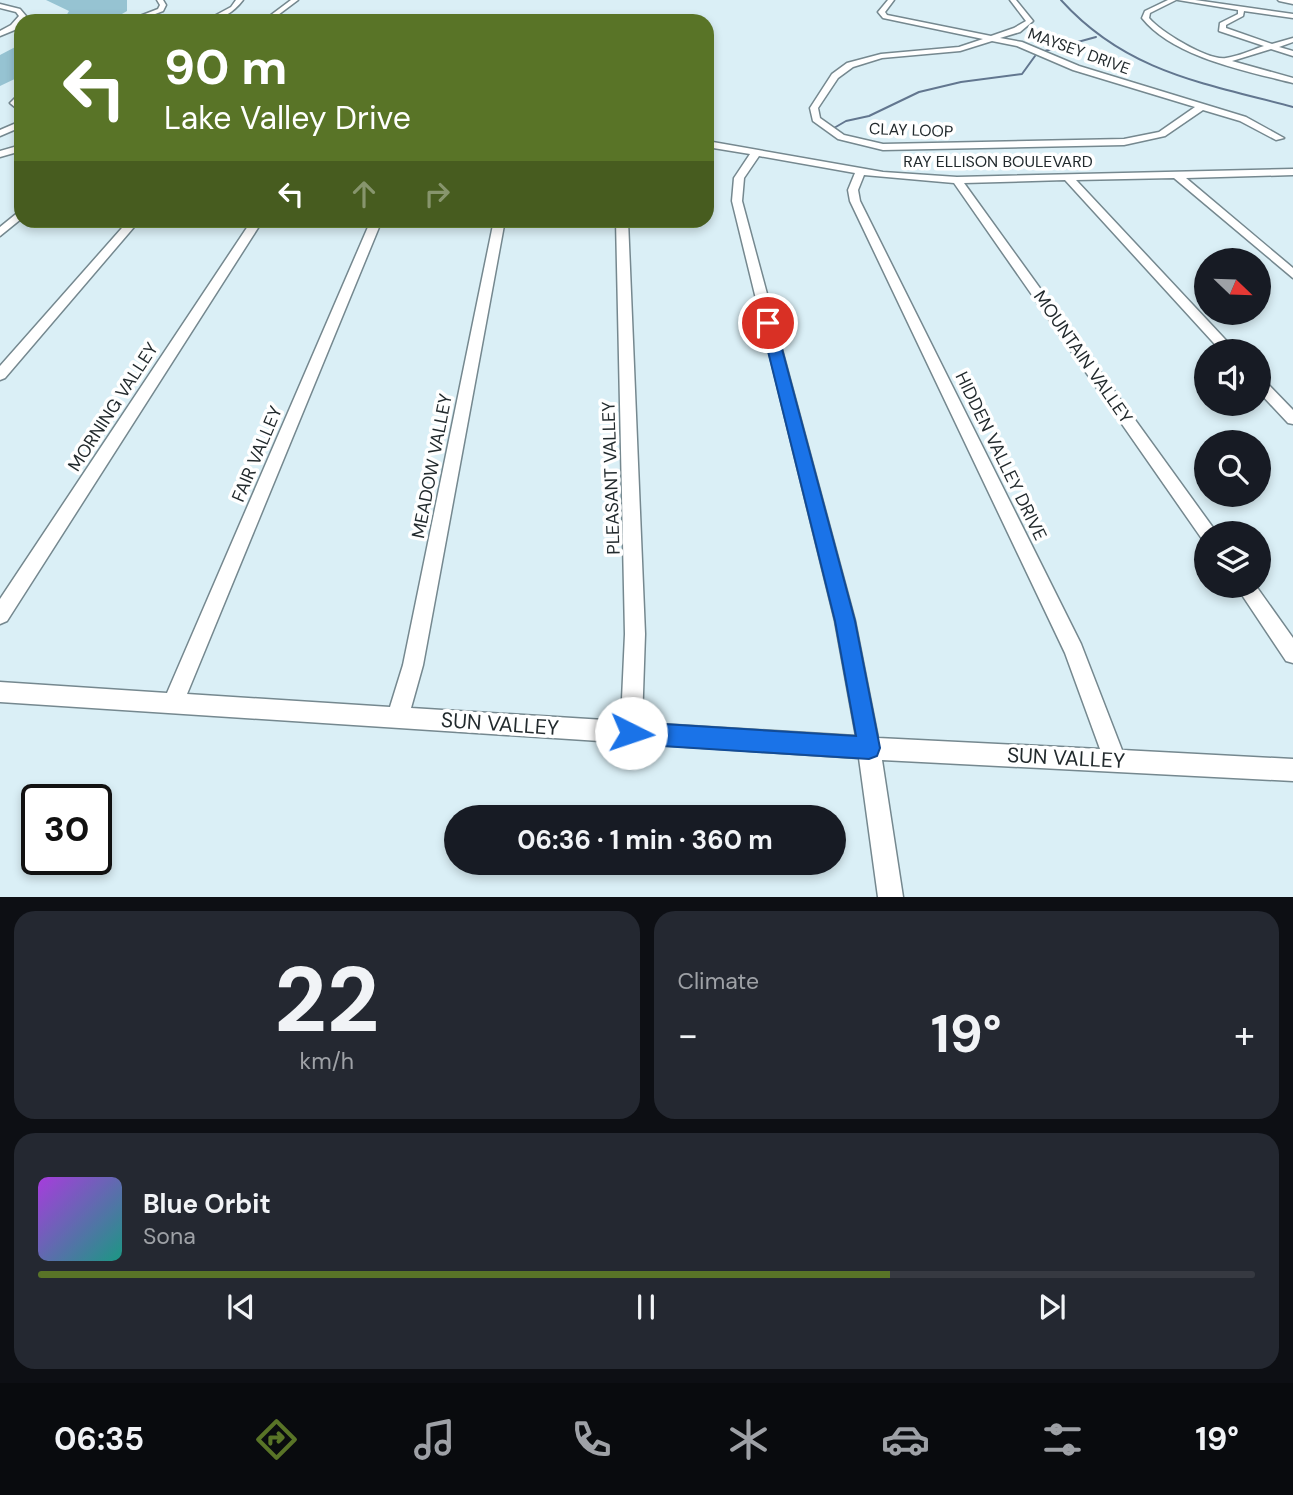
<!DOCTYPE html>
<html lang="en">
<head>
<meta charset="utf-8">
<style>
	body { margin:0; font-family:"DM Sans",sans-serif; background:#242831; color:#f1f3f6; height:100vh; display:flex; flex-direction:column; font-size:26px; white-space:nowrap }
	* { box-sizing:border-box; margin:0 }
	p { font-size:23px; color:#9ea1a6 }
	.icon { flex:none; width:38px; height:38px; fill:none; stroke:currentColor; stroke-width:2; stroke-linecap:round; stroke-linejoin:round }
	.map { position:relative; height:897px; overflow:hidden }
	.side { display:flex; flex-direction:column; gap:14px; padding:14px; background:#0d0f14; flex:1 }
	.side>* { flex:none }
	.hud { position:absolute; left:14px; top:14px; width:700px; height:214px; border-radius:21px; box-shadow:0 4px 10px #0003; background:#597427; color:#fff; overflow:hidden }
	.needle { width:46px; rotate:113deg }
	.buttons { position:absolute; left:1194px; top:248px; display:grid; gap:14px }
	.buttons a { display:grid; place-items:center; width:77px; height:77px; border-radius:50%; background:#171b24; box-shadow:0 4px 10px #0003; font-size:35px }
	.speed { position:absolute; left:21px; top:784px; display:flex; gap:14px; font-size:35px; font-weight:700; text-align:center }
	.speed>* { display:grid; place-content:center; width:91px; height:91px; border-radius:50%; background:#171b24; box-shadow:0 4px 10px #0003; line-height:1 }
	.speed .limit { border:4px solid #111; border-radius:10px; background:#fff; color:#111 }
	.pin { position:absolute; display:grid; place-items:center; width:60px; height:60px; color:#fff; margin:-30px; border:4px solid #fff; border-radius:50%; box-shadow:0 2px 7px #0007 }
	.me { position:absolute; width:77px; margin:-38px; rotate:94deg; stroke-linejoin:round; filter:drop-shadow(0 0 5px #0008) }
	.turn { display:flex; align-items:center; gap:24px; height:147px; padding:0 35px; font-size:32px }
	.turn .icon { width:91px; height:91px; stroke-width:2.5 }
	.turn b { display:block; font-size:49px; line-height:60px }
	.lanes { display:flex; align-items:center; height:66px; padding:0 35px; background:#0003; justify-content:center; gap:35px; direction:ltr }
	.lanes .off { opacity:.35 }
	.big { font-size:52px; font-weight:700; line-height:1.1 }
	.side .card { flex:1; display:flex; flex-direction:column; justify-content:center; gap:10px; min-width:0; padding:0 24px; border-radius:21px; background:#242831 }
	.side .dial { align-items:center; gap:0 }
	.dial b { font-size:91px; line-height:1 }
	.song { display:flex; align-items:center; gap:21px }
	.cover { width:84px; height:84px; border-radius:10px; background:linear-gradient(135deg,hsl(280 70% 55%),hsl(170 70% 35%)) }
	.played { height:7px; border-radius:4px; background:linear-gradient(90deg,#597427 70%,#363941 70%) }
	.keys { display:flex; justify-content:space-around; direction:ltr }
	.heat { display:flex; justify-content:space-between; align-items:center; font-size:38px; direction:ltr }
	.side .tiles { flex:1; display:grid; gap:14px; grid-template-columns:1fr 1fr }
	.card:last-child { grid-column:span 2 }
	.trip { position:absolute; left:444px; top:805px; width:402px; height:70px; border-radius:35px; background:#171b24; box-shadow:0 4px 10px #0003; font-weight:700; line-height:70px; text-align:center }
	.tab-bar { display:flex; height:112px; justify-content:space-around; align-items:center; background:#090b0e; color:#9ea1a6 }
	.tab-bar .icon { width:49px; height:49px }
	.tab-bar .on { color:#597427 }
	.tab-bar b { font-size:32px; color:#f1f3f6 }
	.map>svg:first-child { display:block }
</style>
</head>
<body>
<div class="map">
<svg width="1293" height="897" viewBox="0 0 1293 897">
	<rect width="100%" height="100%" fill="#daeff6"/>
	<path fill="#96c3d2" d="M46,0H127V11L110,21H63L69,11Z
		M21,44V76L0,86V55Z"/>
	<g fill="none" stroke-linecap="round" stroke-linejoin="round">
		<path stroke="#62768f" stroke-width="2" d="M1061,0C1126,72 1203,83 1293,107
			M1041,52L1096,37
			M834,128L846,121L869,116L919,92L961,82L1022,74L1035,56"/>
		<defs>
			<path id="minor" d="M157,0H163L166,5L163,11L137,21H127L158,9L160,5Z
				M236,0H243C234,12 220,21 205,21L231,7Z
				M291,0H298L270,21H263Z
				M888,0H894L885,12L887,15L991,36L1014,28L1026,21L1010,0H1016L1033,21L1020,32L1000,38L1022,42L1079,66L1246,117L1284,138L1276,140L1240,121L1203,110L1165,136L1124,145L883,150L838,139L813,121L810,108L832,74L847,63L881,54L959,47L983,39L883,18L878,12ZM992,41L1017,46L1073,70L1195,107L1159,132L1124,139L883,144L844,135L820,118L818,108L838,78L853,67L882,58L960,51Z
				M1168,0H1176L1150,13L1149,18C1161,32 1208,61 1226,58C1239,56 1252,50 1264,46L1219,31L1220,23L1238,14V10L1178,0H1195L1293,14V18L1244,11L1243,16L1226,25V28L1272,44L1293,38V42L1279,47L1293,51V56L1271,49L1232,61L1293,78V83C1246,71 1173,57 1142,18L1145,11Z
				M1278,0H1293V4L1279,1Z
				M0,4L20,9L26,16L17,29L0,36V31L11,25L19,16L16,12L0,8Z
				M21,92L19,103L21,112L10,103Z
				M21,121V127L0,136V130Z
				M707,141L883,172L957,177L1293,169V175L1186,178L1293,268V278L1174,178L1076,180L1237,352H1222L1065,180L964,183L1214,529L1217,534H1206V540L1202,539L954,183L864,175L858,190L860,201L1081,644L1122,750L1293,759V781L882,760L903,897H878L859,758L0,702V682L167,693L371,220H382L187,694L390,707L403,665L494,220H505L423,665L411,708L621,721L625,634L616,220H628L645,634L642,723L856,736L835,621L732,201L734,178L750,154L707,147ZM759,156L855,173L848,190L850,201L1065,653L1100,749L878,738L855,621L742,201L744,178Z
				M21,145V151L0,157V151Z
				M21,210V219L0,236V227Z
				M129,220H140L5,378L0,380V366Z
				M252,220H263L7,621L0,624V599Z
				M1258,377L1263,379L1293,410V424L1288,423L1258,391Z
				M1236,586H1256L1293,638V663L1286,661Z"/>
		</defs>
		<use href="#minor" stroke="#75888f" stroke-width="3"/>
		<use href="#minor" fill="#fff" fill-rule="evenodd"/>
	</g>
	<path fill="#1a73e8" stroke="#114b97" stroke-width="2" d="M763,320L775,323L855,621L880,748L877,756L869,759L631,744L624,741L620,733L624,726L631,722L856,736L835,621L761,323Z"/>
	<g text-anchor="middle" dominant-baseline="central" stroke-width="7" stroke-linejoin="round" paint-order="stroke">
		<g font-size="16" fill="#222a2d" stroke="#fff">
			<text transform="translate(1079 51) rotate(20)">MAYSEY DRIVE</text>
			<text transform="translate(911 130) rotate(2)">CLAY LOOP</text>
			<text x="998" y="161">RAY ELLISON BOULEVARD</text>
		</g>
		<g font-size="18" fill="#222a2d" stroke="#fff">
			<text transform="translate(1083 357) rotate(55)">MOUNTAIN VALLEY</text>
			<text transform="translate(113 407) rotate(-57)">MORNING VALLEY</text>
			<text transform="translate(257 454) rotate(-67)">FAIR VALLEY</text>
			<text transform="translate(1001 456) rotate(64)">HIDDEN VALLEY DRIVE</text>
			<text transform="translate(432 466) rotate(-79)">MEADOW VALLEY</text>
			<text transform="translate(611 478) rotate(-92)">PLEASANT VALLEY</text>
		</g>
		<g font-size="21" fill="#222a2d" stroke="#fff">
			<text transform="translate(500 724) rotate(4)">SUN VALLEY</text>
			<text transform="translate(1066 758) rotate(3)">SUN VALLEY</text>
		</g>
	</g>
</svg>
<div class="buttons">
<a><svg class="needle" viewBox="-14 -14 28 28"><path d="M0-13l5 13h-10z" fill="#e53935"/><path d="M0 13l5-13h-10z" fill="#9ea1a6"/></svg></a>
<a><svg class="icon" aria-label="sound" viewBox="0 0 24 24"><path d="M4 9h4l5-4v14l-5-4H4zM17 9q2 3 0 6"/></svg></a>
<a><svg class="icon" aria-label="search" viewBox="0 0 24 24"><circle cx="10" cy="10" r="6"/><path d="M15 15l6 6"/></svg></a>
<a><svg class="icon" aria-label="layers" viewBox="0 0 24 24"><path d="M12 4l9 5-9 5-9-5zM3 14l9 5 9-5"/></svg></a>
</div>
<div class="speed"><div class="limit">30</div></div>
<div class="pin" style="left:768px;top:323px;background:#d93025"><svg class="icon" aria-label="arrive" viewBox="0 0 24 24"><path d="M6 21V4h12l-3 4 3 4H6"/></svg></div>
<svg class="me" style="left:631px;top:733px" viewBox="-20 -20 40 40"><circle r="19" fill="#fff"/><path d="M0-13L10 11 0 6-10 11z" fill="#1a73e8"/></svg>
<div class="trip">06:36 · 1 min · 360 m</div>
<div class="hud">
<div class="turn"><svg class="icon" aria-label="left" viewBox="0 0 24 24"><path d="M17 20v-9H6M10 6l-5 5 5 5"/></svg><div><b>90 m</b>Lake Valley Drive</div></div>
<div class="lanes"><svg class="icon" aria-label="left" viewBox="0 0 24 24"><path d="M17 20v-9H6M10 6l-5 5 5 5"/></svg><svg class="icon off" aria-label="ahead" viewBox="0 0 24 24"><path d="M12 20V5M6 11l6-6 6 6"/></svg><svg class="icon off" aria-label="right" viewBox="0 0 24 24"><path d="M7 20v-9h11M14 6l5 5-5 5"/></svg></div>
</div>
</div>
<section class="side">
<div class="tiles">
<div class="card dial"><b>22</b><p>km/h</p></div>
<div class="card"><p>Climate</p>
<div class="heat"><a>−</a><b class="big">19°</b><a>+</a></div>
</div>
<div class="card">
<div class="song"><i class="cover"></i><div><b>Blue Orbit</b><p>Sona</p></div></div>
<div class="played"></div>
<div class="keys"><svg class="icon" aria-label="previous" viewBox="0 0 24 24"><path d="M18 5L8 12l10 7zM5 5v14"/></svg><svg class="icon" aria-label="pause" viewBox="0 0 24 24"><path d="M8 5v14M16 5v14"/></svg><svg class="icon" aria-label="next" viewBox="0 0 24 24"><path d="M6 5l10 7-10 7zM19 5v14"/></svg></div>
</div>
</div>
</section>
<nav class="tab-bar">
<b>06:35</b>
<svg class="icon on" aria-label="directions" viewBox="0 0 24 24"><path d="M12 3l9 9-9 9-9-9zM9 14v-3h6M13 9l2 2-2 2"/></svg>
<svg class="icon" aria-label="music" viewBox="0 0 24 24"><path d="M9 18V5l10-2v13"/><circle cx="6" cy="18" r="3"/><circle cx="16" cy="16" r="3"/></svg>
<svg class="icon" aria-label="phone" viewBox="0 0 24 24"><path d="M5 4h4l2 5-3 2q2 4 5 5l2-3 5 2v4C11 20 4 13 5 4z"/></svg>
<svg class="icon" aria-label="climate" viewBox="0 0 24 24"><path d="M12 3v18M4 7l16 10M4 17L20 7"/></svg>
<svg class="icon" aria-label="car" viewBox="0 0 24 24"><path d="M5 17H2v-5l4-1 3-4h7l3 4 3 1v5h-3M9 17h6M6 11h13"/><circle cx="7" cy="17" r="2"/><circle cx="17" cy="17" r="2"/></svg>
<svg class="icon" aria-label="filters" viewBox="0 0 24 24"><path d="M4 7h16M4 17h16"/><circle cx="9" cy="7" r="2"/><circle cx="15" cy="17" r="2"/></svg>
<b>19°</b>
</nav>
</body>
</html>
